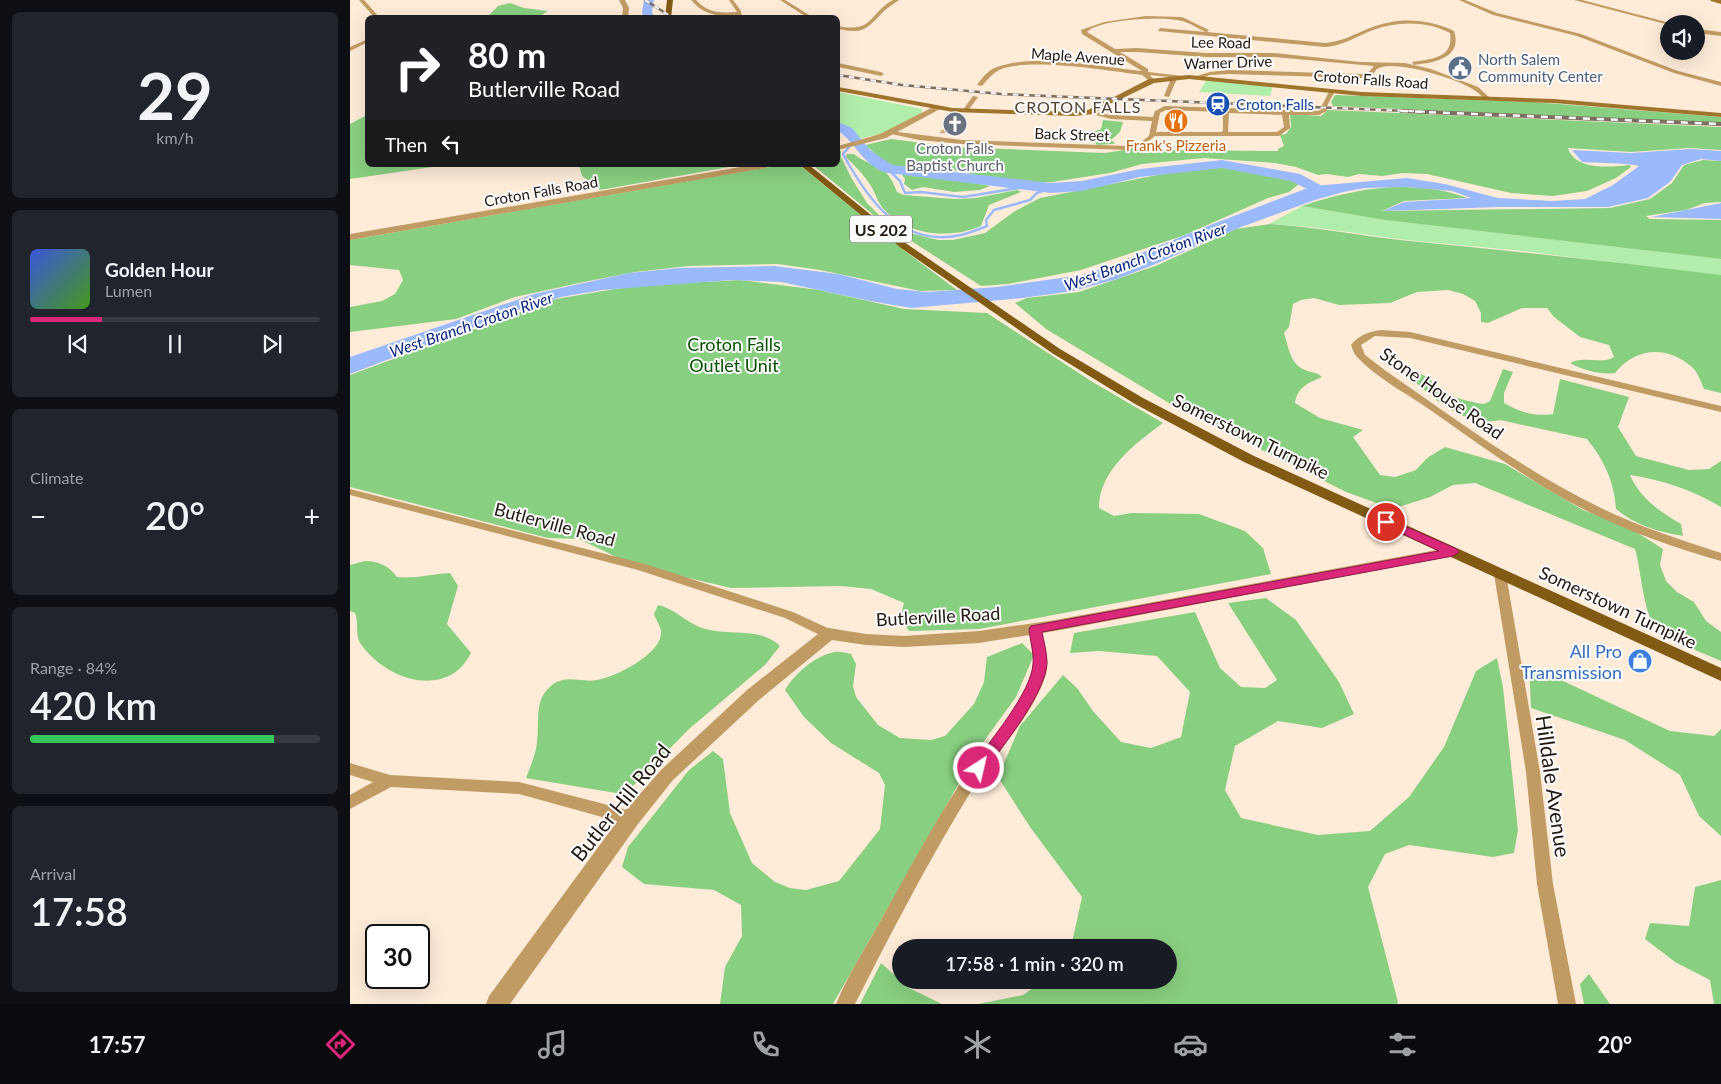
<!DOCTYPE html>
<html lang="en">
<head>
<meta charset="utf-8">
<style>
	body { margin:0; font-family:Lato,sans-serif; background:#20242c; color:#f1f3f6; height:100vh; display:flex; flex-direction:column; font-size:19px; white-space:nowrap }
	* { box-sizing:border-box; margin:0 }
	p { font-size:16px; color:#9ea1a6 }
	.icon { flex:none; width:28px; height:28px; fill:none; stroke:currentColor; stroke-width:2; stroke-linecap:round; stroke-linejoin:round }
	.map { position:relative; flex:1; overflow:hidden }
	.side { display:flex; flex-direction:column; gap:12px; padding:12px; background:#0d0f14; width:350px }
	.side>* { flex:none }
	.hud { position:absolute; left:15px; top:15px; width:475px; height:152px; border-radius:8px; box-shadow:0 5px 20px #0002; background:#202124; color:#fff; overflow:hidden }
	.buttons { position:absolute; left:1310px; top:15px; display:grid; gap:10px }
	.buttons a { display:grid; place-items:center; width:45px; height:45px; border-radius:50%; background:#171b24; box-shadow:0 5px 20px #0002; font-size:25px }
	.speed { position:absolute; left:15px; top:924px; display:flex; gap:10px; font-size:25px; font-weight:700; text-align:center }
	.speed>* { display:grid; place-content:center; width:65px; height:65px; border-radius:50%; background:#171b24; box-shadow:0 5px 20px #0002; line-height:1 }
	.speed .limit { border:2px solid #111; border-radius:8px; background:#fff; color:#111 }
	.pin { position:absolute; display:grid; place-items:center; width:42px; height:42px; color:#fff; margin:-21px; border:2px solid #fff; border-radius:50%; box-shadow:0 1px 5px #0007 }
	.me { position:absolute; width:55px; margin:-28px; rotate:35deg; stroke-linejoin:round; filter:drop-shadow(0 0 4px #0008) }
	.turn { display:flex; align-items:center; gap:18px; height:105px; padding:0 20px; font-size:22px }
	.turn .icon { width:65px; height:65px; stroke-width:2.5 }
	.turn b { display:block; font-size:35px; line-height:42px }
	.then { display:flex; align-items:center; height:48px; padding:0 20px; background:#0003; gap:10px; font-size:19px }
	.big { font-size:38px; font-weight:600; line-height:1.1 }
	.side .widget { flex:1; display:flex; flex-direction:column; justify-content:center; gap:8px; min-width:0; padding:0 18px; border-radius:8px; background:#20242c }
	.side .dial { align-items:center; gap:0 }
	.dial b { font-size:65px; line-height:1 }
	.song { display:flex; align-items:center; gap:15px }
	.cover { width:60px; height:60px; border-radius:8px; background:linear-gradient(135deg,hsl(230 70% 55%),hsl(100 70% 35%)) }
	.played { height:5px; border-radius:2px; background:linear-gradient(90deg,#db2777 25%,#363941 25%) }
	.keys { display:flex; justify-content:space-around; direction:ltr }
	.heat { display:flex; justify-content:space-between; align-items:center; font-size:28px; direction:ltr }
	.charge { height:8px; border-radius:4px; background:linear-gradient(90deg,#34c759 84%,#363941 0) }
	.trip { position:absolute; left:542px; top:939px; width:285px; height:50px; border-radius:25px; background:#171b24; box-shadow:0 5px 20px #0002; font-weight:600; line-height:50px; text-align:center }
	.tab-bar { display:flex; height:80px; justify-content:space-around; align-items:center; background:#090b0e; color:#9ea1a6 }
	.tab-bar .icon { width:35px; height:35px }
	.tab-bar .active { color:#db2777 }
	.tab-bar b { font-size:22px; color:#f1f3f6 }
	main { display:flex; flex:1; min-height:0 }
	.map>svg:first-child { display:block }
</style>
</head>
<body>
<main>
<section class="side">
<div class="widget dial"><b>29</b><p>km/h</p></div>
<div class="widget">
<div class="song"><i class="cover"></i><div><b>Golden Hour</b><p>Lumen</p></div></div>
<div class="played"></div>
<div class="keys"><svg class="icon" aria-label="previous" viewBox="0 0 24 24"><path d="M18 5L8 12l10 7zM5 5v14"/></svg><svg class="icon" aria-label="pause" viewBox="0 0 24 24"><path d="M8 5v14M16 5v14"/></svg><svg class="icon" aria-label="next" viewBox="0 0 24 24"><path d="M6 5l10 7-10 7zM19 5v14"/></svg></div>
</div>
<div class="widget"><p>Climate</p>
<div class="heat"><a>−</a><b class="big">20°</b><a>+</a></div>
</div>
<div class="widget"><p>Range · 84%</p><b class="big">420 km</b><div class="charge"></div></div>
<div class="widget"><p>Arrival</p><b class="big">17:58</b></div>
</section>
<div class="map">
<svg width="1371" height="1004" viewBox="0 0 1371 1004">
	<rect width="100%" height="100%" fill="#feebd8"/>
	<path fill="#b2eeab" d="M857,79L923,86L920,96L849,92Z
		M488,92L572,109V113L533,133L509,139L505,133L488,122Z
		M952,206L1036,220L1371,259V305L1366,275L1163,250L1056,240L961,227L919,224Z"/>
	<path fill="#89cf81" d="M160,3L174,8L198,11L190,16L191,17H141L139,15L148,6Z
		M985,95L1184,102L1371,117V123L983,106L981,102Z
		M978,110L1371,127V150L1339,148L1281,152L1218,148C1225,171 1261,167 1280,165L1281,167L1266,178L1237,191L1203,196L1161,193L1077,174L1053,173L1032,176L1009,174L998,177L977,174L968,175L946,167L925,163L854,158L792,164L760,173L702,182L670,183L649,181L610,171L596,170L586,172L542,168L515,145L541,139L604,147L755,153L793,147L807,150L928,151V149L934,146L930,135L936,134L941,127L940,114L971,116Z
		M17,115L18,165H96L0,179V124Z
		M753,120L773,122L770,132L761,140L765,143L763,144L747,145L742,138L743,132L751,129Z
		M488,151H491V157L502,179L517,203L534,220L552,231L588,240H603L635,233L665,211L690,198L828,171C868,165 912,166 949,184L939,192L918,198L835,235L731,270L658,284L631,286L532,222L464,166L488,165Z
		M497,154H504C524,170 536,161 547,192L554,195L605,199L626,198L667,190L671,192L639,205L631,226C599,240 554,235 532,207C527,201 525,192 521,186C514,175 505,166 496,157Z
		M1353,160L1371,161V202L1355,203L1336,210L1296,216L1300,219L1371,220V259L1035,220L952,206C1004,188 1065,178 1117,198L1054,201L1032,211L1260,208L1300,199L1322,183L1334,165Z
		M229,165H390L250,190L232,176Z
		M420,167H452L555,251L607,290L570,291L470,270L428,264L339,266L285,272L229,283L165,297L106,319L0,332V307L32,301L45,294L53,280L49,270L0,265V240Z
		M554,174L582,175L640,186L630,190L604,192L573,187L562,190L554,184L555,179L552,175Z
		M920,224C967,227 1012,236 1059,241C1163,251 1267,262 1371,275V393L1354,389C1351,382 1348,373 1343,368C1318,345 1286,347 1265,373C1250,375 1233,370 1220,363C1234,355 1250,365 1264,357L1259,345L1230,337L1204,317L1197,308H1172L1138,323L1131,322V313L1125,301L1113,294L1098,290L1067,292L1040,303L989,305L964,298L951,300L943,304L939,327L934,333C938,345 940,363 953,369C960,373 966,371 972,377C960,382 947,387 945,403L970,418L1013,430L1003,437L1030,475L1045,477L1066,470L1077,458L1095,447L1155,464L1233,510L1280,528L1313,549L1310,565L1316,581L1327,592L1344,602L1356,621L1371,632V661C1353,653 1320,641 1306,627C1293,614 1291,568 1285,549L1125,483L1103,485L1080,497L1052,506L1032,505L996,492L824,406L696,329L665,303L677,298L729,292L808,265L886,229Z
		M390,280L469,290L554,309L637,313L741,381L813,423C785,444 749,470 749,508L764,516L782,513L849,514L895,531L913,548L921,574L629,629L559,631L550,618L554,603L521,589L490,586L381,588L283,565L229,539L198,538L0,487V375L206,299L282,286Z
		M1153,369L1163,372L1154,393V403C1170,412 1184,417 1203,414L1210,379L1279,397L1268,427L1286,456L1339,470L1359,469L1371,461V507C1343,490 1312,480 1280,475C1290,498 1309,511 1331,524L1333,536C1308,532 1285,525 1266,509C1264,481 1254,460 1237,439L1150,420C1118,428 1088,402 1065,382V372C1079,376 1080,381 1091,389C1102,398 1120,402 1134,404L1140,401Z
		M15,561C29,561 39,566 47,577C64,579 82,574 100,573L108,586L97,624L121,653C117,660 112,668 104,673C72,693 29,671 10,643C5,635 9,622 5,613L0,611V565Z
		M916,598L946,620L989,682L1004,714L972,728L928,721L885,746L875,790L891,818L968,835L1020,831L1059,797L1094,747L1126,671L1147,658L1153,687L1168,830L1164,853L1143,857L1059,845L1035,854L1018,887L1048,1002L1047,1004H628L673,995L694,980H819V948L721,947L732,897L680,827L648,777L670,726L713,675L727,688L743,711L771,742L801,748L831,737L840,692L807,656L749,651L720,653L724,633L845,612L870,668L891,687L915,688L927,680L878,603Z
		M308,605C326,609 337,624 356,629C380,636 412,627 430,646L415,665L339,729L283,786L266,793L176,778C180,767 186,754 187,742C190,721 183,700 202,685C217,674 232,683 247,680C265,677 312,654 311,632C311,627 306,620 304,614Z
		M672,643L684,655L666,697L629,748L483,1004H370L375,967L392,936L391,905L364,890L294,884L272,867L278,847L339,770L363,751L373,759L380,813L402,863L425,882L440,888L456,890L489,881L530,829L535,785L529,773L481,743L454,717L435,690C444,674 466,655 485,652C490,651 496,653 501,654L506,664L503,686L506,697L528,725L550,738L581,740L595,736L624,704L634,682L637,657Z
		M1179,665L1320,731L1364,736L1371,729V836L1349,816L1330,775L1275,740L1181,708Z
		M1371,880V1004H1364L1360,980L1325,962L1295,939L1300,923L1339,926L1345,887Z
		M531,963L559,988L592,1004H510Z
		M1239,974L1260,1004H1234L1230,984Z"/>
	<path fill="#9bbafe" d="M1340,149L1371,151V161L1351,159L1332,165L1320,182L1298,198L1258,207H1150L1033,211L1054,202L1121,198L1102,191L1056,187L1015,188L993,192L965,200L886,229L803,265L767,279L723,291L673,298L561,308L520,301L431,282L382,280L252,290L211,297L172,309L0,374V357L184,294L279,273L328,268L425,266L488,274L547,289L577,292L647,287L732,275L762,265L855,227L963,186L1057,178L1095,184L1148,198L1203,201L1235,199L1263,185L1289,166C1270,162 1252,164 1232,162L1222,150L1281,153Z
		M1371,203V219L1301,217Z"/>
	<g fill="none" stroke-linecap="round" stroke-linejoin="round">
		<path stroke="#9bbafe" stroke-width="2.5" d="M505,140L493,154C518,200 551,248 611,235C620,233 629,229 637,226L636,220L644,210L680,200L687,193L701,188
			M538,169L550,181L555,193L571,192L613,197L675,187"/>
		<path fill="#9bbafe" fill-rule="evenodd" d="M294,0H304L302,12L304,18H294L292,12Z
			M488,122L502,128L520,150L542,165L701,183L732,181L790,169L872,160L950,174L976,188L979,191L976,194L971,196L941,181L872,168L790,177L732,191L701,193L538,173C513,167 505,141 488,131Z"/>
	</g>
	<path fill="#f8ae5f" stroke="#b6a08a" d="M601,121L613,122L605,131L590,133Z"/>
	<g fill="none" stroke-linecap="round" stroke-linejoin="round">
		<path fill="#c09b64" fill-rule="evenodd" d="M9,0H14L30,18H25Z
			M341,0H346C358,13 369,13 387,12L379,0H383L391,11L392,18H386L387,15C367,17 354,15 341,0Z
			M430,0H435L464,18H458Z
			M543,0H549C544,4 538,7 533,12C516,30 513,34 488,29V26C524,33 518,14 543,0Z
			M1109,0H1115L1147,13L1231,34L1328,71L1371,82V86L1324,73L1227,36L1143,15Z
			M1224,0H1232L1324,24L1319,25Z
			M796,16L832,17L859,30L857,32L975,43C991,42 1005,34 1020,28C1047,17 1078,18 1104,31C1113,58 1084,63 1064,65L1062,62C1081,59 1104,59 1100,33C1077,21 1047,21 1023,30C1007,36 993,46 975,47L808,31L810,28L856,32C848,29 841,23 832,21C814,16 748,19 737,32L765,49L787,48L856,53H924L1010,62L1055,63L1081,69L1128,87L1141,99L1136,100C1132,97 1128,92 1124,90C1109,79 1042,58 1027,69C1026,70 1023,74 1022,75L1011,78L878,74L860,75L849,79L847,76L860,72L878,70L1011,74L1018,73L1024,66L924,57H856L787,52H770L798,69V72L833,76V78H825L826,81L819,97L814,96L820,81L819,77L800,75L805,81L802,83L792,75C760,71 677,57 649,70C642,74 637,80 632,86L627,85C632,78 638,70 647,67C685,53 751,67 792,71L732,34L731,30L754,22Z
			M1346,29L1371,32V36L1346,33Z
			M18,39V42L0,51V47Z
			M488,63L531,72L534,74L531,76L488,67Z
			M980,90L985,91L976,108L977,111L969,115H939L940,128L929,136H805L792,146L777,150L612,144L569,140L537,133L540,131L612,140L777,146L788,144L799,136L802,121L761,119L738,113V111L761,115L803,117L805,111L815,106L968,111L973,109L971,107ZM816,110L873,112V130L872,132H806L810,113ZM879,113L932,115L934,127L927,132H878Z
			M623,96L628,97L617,112H613L612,111Z
			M1031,330L1060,332L1371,406V412L1060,338L1025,336L1011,345L1015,355L1036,371C1104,418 1172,469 1247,506C1286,526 1329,539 1371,553V561C1327,549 1281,532 1239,512C1181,483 1129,444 1076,407C1054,392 1027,378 1008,358C1004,354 1003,350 1001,345C1009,335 1018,332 1031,330Z
			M0,489L295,564L443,612L484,631L485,634L484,637H474L435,618L288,570L0,495Z
			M1150,570L1154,571L1156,574L1190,772L1203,884L1226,1004H1208L1187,884L1176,772L1144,574L1146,571Z
			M685,624L690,626L691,629C694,643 700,659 696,674C683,717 646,751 623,788C580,858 542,931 505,1004H486C497,977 513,952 527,927C555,877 582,826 613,779C635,745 671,712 682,674C687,660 681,643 679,629L680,626Z
			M0,763L40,775L169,782L281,811L286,813L289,818L286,823L281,825L169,794L41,787L0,809V795L23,782L0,775Z"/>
		<path fill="#c09b64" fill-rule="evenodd" d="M269,0H275L279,8L278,18H272L273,8Z
			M585,106L592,108L536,138L488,150V146L530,134Z
			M402,165H420L416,168L0,240V234Z
			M1103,547L1108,549L1110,552L1108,555L705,631L629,643L554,647L516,645L482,640L409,700L323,780L288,824L160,1004H136L139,996L274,812L311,770L397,690L473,630L479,628L516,634L554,636L629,631L705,620Z"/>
		<path fill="#9f742c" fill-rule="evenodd" d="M1360,0H1371V4L1361,1Z
			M839,75L1012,92L1204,99L1371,113V117L1204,103L1012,96L839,79L804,83L771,99L764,97L799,79Z
			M488,87L603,108L724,112L738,110L758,99L765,101L743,114L724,116L603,112L488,91Z"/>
		<path fill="#815a14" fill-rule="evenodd" d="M317,0H323L321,18H315Z
			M450,165H459L557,244L710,349L793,398L904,456L1371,668V681L894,462L785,404L702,353L551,248Z"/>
		<defs>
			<path id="rail-far1" d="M295,0L323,18
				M488,75L552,85L651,94L1081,112"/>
			<path id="rail" d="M1051,111L1371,124"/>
		</defs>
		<use href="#rail-far1" stroke="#7b6e62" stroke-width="2.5"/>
		<use href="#rail" stroke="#7b6e62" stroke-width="4"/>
		<use href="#rail-far1" stroke="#fcfcfc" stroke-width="2" stroke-dasharray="5.5" stroke-linecap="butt"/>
		<use href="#rail" stroke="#fcfcfc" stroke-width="2.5" stroke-dasharray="7" stroke-linecap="butt"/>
	</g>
	<path fill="#db2777" stroke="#8e194d" d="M1036,518L1107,549L1109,552L1103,556L692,632C694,642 697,653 697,663C696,693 652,747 634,772L629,774L624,772L622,768L624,764C641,739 681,693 683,664C684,653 680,640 679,629L681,626L1089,551L1032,524L1031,522L1032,519Z"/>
	<defs>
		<symbol id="civic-disc" viewBox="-11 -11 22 22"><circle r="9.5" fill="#5c6f8a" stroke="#fcfcfc"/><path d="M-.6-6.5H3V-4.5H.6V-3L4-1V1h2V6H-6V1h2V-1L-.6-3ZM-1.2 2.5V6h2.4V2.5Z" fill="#fff"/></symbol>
		<symbol id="station-disc" viewBox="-11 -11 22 22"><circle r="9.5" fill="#1a4fb4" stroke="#fcfcfc"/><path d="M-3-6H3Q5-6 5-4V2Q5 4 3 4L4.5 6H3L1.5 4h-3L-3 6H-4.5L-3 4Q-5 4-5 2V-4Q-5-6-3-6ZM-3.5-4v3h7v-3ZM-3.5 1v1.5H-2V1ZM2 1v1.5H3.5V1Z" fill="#fff"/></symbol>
		<symbol id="restaurant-disc" viewBox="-11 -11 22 22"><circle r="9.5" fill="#e8710a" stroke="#fcfcfc"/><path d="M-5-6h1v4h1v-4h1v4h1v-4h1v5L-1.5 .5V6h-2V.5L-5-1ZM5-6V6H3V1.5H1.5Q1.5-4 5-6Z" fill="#fff"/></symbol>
		<symbol id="church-disc" viewBox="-11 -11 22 22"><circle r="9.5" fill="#6b7280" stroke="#fcfcfc"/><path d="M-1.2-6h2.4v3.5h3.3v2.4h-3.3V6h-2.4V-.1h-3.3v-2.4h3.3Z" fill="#fff"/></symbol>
		<symbol id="shop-disc" viewBox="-11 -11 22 22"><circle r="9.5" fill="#3f7fe0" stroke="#fcfcfc"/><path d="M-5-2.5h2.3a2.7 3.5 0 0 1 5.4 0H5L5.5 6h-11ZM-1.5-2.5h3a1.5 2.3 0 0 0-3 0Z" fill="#fff"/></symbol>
	</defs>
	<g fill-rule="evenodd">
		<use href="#civic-disc" x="1096" y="54" width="28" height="28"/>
		<use href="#station-disc" x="854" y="90" width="28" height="28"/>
		<use href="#restaurant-disc" x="812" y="107" width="28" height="28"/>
		<use href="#church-disc" x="591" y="110" width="28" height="28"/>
		<use href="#shop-disc" x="1276" y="647" width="28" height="28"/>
	</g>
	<g text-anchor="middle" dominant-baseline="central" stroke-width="4" stroke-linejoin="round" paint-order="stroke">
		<g font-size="15" fill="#221911" stroke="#fcfcfc">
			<text transform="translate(871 42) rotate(1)">Lee Road</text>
			<text transform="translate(728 56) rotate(4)">Maple Avenue</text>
			<text transform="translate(878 62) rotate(-2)">Warner Drive</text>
			<text transform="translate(1021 79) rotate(4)">Croton Falls Road</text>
			<text transform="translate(722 134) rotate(2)">Back Street</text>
			<text transform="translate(191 191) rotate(-10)">Croton Falls Road</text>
		</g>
		<g font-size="15" fill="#4e5e75" stroke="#fcfcfc" text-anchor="start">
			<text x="1128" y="59">North Salem<tspan x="1128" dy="17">Community Center</tspan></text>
		</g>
		<g font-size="15" fill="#164399" stroke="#fcfcfc" text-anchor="start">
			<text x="886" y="104">Croton Falls</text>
		</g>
		<g font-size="15" fill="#c56008" stroke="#fcfcfc">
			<text x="826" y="145">Frank's Pizzeria</text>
		</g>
		<g font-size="15" fill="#5b616d" stroke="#fcfcfc">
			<text x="605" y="148">Croton Falls<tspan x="605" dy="17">Baptist Church</tspan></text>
		</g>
		<g font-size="16" letter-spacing="1" fill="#523f2c" stroke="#fcfcfc">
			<text x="728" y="106">CROTON FALLS</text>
		</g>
		<rect fill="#fcfcfc" stroke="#635d58" stroke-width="1" x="500" y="215.5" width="62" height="27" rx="4"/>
		<g font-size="16" font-weight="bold" fill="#221911">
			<text x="531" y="229">US 202</text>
		</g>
		<g font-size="16" font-style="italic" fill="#092481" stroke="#fcfcfc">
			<text transform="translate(795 256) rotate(-20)">West Branch Croton River</text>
			<text transform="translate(121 324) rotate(-19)">West Branch Croton River</text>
		</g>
		<g font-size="18" fill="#075201" stroke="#fcfcfc">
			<text x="384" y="344">Croton Falls<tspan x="384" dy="21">Outlet Unit</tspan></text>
		</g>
		<g font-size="18" fill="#221911" stroke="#fcfcfc">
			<text transform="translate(1092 393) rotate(35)">Stone House Road</text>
			<text transform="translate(901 436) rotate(26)">Somerstown Turnpike</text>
			<text transform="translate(205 524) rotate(15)">Butlerville Road</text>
			<text transform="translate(1268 607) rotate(25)">Somerstown Turnpike</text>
			<text transform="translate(588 616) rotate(-3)">Butlerville Road</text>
		</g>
		<g font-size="18" fill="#366cbe" stroke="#fcfcfc" text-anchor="end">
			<text x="1272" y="651">All Pro<tspan x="1272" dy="21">Transmission</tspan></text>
		</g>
		<g font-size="21" fill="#221911" stroke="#fcfcfc">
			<text transform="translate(1204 786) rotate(82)">Hilldale Avenue</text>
			<text transform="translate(270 802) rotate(-51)">Butler Hill Road</text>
		</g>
	</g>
</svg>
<div class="buttons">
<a><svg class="icon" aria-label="sound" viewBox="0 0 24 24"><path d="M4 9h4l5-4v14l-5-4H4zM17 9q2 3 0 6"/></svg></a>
</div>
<div class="speed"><div class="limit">30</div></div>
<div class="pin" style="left:1036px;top:522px;background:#d93025"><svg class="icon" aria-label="arrive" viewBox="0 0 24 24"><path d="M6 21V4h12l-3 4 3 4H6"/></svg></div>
<svg class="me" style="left:629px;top:768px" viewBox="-20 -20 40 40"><circle r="17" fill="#db2777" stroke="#fff" stroke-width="3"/><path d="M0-11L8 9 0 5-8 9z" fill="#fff"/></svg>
<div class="trip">17:58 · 1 min · 320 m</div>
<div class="hud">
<div class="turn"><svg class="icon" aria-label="right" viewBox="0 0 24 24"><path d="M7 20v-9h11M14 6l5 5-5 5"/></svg><div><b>80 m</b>Butlerville Road</div></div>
<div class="then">Then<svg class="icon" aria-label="left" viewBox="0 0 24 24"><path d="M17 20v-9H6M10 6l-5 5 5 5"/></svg></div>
</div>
</div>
</main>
<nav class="tab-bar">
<b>17:57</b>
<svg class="icon active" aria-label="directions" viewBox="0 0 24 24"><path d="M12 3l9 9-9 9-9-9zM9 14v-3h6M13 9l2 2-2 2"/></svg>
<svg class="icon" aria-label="music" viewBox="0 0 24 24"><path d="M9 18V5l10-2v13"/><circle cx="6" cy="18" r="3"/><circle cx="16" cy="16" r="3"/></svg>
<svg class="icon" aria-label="phone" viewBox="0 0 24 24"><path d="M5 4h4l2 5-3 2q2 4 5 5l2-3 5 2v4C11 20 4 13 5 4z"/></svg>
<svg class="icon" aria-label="climate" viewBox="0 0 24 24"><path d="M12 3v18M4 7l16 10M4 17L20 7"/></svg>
<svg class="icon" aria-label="car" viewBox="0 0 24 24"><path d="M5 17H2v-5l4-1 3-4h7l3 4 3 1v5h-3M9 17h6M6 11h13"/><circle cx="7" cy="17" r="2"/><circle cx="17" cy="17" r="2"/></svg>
<svg class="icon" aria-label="filters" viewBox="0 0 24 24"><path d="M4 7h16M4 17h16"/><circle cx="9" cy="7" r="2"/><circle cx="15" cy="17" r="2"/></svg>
<b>20°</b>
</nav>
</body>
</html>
